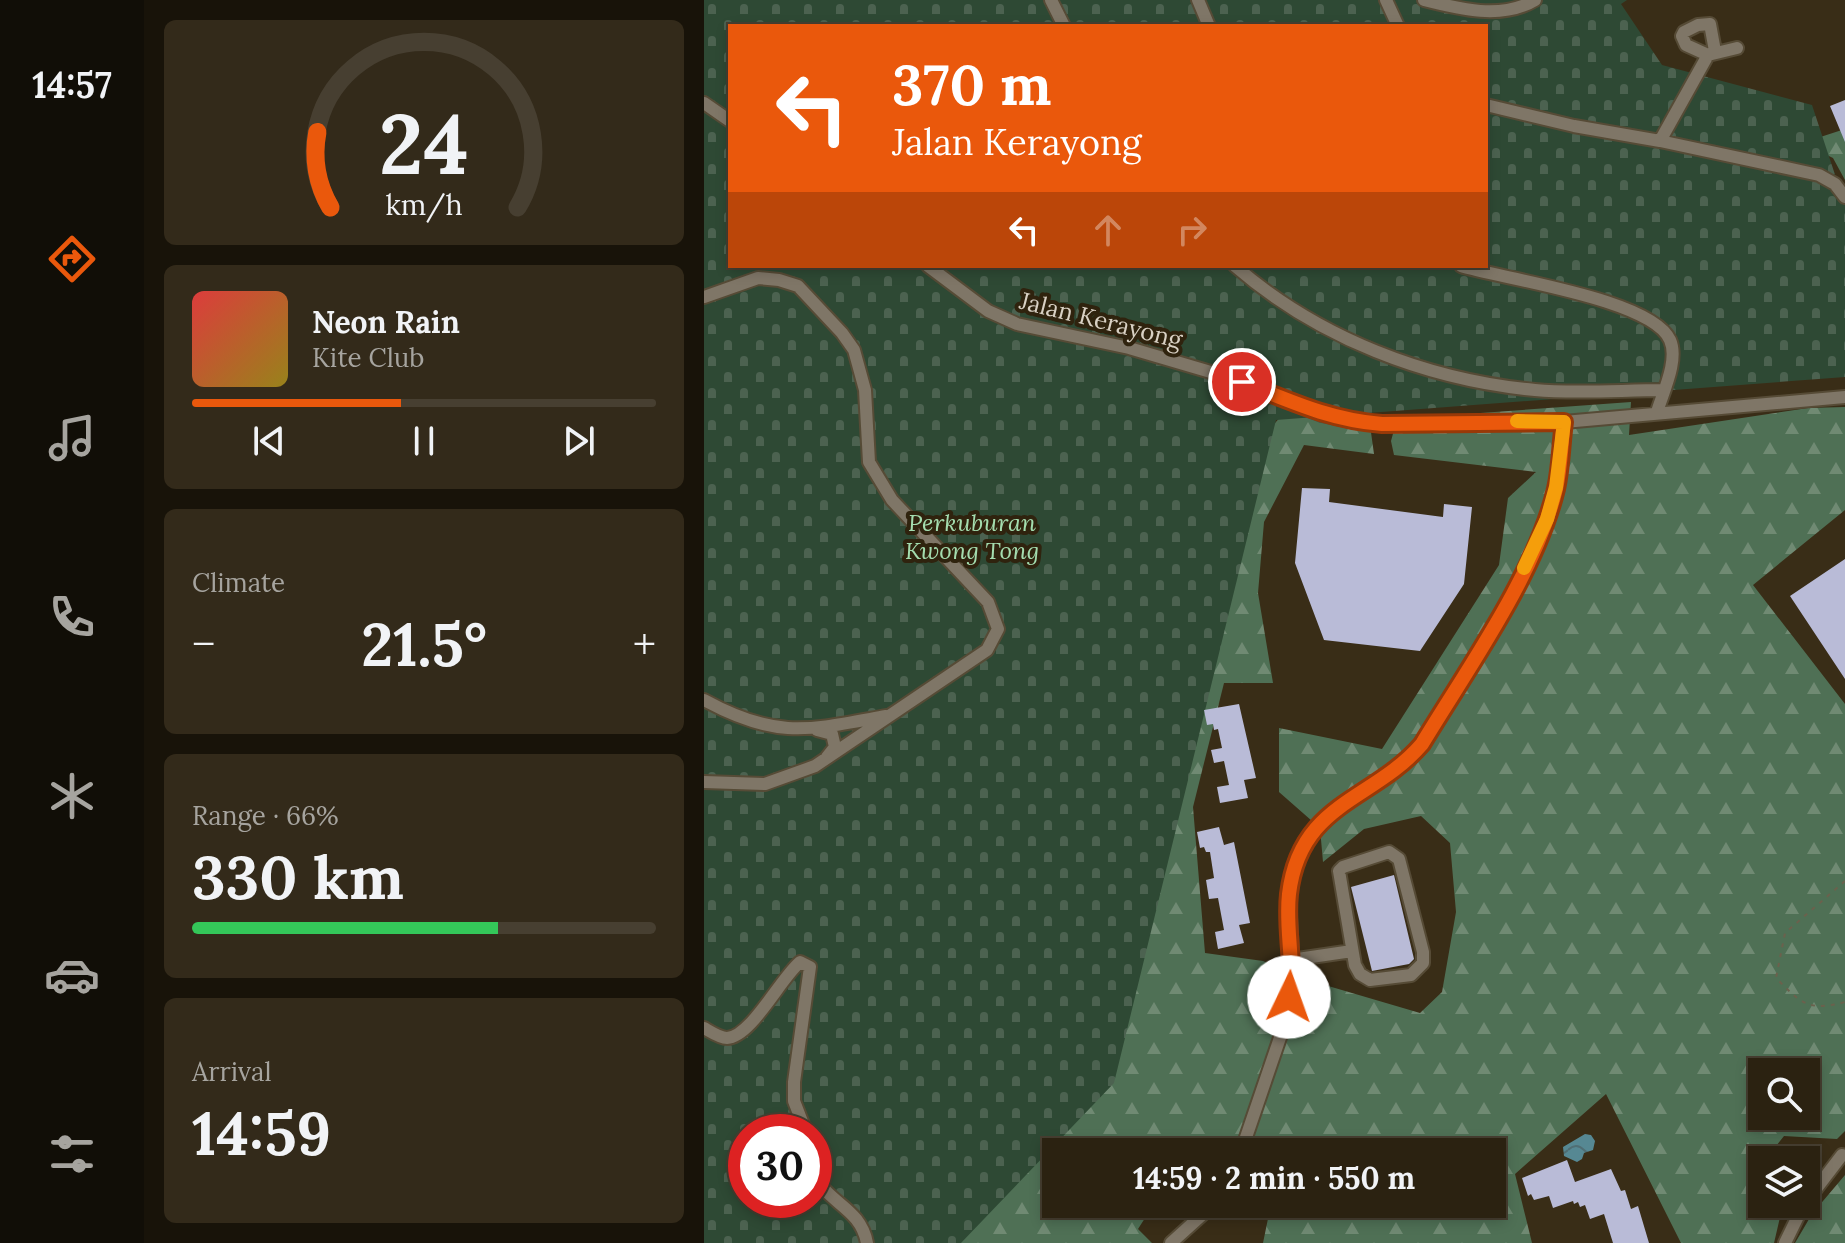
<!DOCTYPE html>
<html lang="en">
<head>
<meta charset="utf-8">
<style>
	body { margin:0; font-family:Lora,serif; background:#332a1a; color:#f1f3f6; height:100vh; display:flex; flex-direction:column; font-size:30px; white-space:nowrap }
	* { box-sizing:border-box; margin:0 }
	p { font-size:26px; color:#a6a49f }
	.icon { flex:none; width:44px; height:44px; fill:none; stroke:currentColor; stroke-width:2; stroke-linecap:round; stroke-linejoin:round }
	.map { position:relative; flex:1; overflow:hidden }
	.details { display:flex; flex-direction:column; gap:20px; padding:20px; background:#181309; width:560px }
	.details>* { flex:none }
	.guide { position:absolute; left:24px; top:24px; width:760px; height:244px; border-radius:0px; box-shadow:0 4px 12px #0003,0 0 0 2px #473f31; background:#ea580c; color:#fff; overflow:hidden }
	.tools { position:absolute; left:1044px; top:1058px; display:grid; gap:16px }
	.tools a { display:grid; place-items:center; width:72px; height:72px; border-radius:0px; background:#2b2211; box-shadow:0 4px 12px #0003,0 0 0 2px #473f31; font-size:40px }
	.speed { position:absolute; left:24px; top:1114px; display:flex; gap:16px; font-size:40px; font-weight:700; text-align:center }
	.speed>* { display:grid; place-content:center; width:104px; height:104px; border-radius:50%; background:#2b2211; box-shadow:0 4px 12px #0003,0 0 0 2px #473f31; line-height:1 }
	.speed .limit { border:12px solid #d22; background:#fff; color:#111 }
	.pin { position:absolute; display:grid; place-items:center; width:68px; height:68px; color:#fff; margin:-34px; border:4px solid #fff; border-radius:50%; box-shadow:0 2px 8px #0007 }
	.me { position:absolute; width:88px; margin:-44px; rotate:3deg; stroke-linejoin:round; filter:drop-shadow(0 0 6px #0008) }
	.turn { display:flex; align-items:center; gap:28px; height:168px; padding:0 32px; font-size:36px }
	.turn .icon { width:104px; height:104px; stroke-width:2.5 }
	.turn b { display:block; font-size:56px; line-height:68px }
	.lanes { display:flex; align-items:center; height:76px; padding:0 32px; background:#0003; justify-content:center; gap:40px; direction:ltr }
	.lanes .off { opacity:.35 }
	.big { font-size:60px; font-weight:700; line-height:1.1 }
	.details .tile { flex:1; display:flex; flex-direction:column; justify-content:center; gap:12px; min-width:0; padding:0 28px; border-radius:12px; background:#332a1a }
	.details .dial { align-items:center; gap:0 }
	.dial svg { height:208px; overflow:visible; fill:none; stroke:#473f31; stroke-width:7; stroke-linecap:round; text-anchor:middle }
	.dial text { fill:#f1f3f6; stroke:none }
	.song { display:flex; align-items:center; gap:24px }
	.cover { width:96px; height:96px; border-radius:12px; background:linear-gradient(135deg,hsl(0 70% 55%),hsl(50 70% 35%)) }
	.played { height:8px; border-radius:4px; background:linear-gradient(90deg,#ea580c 45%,#473f31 45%) }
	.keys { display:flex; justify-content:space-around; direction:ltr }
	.heat { display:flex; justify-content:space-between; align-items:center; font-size:44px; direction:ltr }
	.charge { height:12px; border-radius:6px; background:linear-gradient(90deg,#34c759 66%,#473f31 0) }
	.trip { position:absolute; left:338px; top:1138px; width:464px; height:80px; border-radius:0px; background:#2b2211; box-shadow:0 4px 12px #0003,0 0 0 2px #473f31; font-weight:700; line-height:80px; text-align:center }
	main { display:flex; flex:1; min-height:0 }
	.tab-bar { display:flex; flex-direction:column; width:144px; justify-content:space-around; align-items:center; background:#110e07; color:#a6a49f }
	.tab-bar .icon { width:56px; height:56px }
	.tab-bar .selected { color:#ea580c }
	.tab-bar b { font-size:36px; color:#f1f3f6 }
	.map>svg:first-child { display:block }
</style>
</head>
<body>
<main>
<nav class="tab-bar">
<b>14:57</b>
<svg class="icon selected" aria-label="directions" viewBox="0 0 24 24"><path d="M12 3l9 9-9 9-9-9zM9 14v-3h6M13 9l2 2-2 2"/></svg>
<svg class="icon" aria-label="music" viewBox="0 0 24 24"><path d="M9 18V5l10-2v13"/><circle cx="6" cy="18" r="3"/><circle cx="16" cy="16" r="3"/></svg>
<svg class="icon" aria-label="phone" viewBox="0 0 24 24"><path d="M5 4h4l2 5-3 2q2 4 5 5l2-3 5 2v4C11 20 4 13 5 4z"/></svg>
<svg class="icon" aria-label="climate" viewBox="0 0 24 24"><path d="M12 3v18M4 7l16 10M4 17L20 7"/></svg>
<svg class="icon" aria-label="car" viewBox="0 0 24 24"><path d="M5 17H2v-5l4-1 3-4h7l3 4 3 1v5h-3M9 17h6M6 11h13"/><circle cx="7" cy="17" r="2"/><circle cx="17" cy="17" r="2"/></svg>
<svg class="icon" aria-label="filters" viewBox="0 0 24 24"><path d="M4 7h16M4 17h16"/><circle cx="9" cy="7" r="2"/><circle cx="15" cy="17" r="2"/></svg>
</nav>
<section class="details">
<div class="tile dial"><svg viewBox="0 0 100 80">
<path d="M14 69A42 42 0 1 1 86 69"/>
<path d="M14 69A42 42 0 0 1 9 40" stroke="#ea580c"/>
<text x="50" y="56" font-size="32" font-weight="700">24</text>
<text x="50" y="72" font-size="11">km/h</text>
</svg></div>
<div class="tile">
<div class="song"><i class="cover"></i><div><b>Neon Rain</b><p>Kite Club</p></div></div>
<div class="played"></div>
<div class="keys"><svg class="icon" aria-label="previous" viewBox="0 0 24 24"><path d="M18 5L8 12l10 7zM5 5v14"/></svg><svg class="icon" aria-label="pause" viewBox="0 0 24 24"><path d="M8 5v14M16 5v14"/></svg><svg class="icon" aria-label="next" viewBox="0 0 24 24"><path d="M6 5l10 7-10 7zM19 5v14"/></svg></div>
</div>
<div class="tile"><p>Climate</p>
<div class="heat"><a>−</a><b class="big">21.5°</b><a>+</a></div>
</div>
<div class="tile"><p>Range · 66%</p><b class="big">330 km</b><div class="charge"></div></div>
<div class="tile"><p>Arrival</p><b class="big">14:59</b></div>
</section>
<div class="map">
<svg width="1141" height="1243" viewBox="0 0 1141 1243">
	<defs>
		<pattern id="forest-firs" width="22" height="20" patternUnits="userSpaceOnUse" patternTransform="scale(2)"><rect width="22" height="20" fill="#4f7055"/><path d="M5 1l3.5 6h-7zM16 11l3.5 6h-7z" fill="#708a73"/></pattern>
		<pattern id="cemetery-stones" width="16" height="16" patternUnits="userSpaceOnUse" patternTransform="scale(2)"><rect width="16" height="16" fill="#2e4934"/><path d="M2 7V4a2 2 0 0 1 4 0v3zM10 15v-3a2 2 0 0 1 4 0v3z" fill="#4c6250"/></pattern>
		<pattern id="water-waves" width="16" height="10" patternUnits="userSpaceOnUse" patternTransform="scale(2)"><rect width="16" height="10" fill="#568893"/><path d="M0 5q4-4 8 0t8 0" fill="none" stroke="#4f6e74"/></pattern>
	</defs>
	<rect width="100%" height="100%" fill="#392d17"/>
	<path fill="url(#forest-firs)" fill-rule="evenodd" d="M1141,129V180L1129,158L1098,143Z
		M927,402L925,435L1104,408L1141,407V510L1049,585L1141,704V1131L1133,1139L1080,1136L1061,1160H1058L1049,1175L1058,1187V1204H1071L1077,1213L1070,1243H977L902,1094L811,1174L828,1243H559L567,1204H788V1152H352V1204H450L434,1229L448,1243H195L556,440L586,406L665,418L670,454L600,445L560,522L554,593L569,683H520L489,807L501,953L559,961L597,978L716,1013L738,992L752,912L746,843L717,816L660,829L619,862L616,828L575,792V728L678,749L795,565L804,498L832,472L690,455L687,441L693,419ZM1058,1072H1102V1116H1058Z
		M1141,1175V1243H1091L1108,1214Z"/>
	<path fill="url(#cemetery-stones)" fill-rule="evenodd" d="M0,0H923L917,4L958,65L1108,105L1141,205V377L572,420L410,1083L257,1243H0ZM26,26H782V266H26ZM42,1132H110V1200H42Z"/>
	<path fill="url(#water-waves)" d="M881,1134L887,1135L891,1141L889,1150L880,1153L878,1159L873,1162L860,1156L859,1147Z"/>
	<path fill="#b9bbd7" d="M1141,100V142L1126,106Z
		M598,488L626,489L625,502L739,517L740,504L768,507L760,584L716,651L620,640L591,563Z
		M1141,559V679L1086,596Z
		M535,704L552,778L540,780L544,798L516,803L513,787L525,785L520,761L510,763L507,750L518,748L514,729L510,730L509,724L503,725L500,710Z
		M515,827L520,845L530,842L546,923L535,925L540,943L514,949L511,932L520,930L514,898L505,899L502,880L510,878L506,852H502L500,847L496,848L493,832Z
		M690,875L710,959L705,964L668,971L647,887Z
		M863,1160L871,1182L907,1169L917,1191L921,1190L927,1209L934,1206L945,1243H909L900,1214L886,1219L881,1205L876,1207L874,1202L870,1204L869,1201L849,1208L845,1196L830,1200L827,1194L824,1196L818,1178Z"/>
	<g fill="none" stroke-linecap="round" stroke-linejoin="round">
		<defs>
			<path id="minor" d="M347,0L360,26
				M494,0L505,26
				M682,0L694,26
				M720,0C755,9 798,20 831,0
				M1004,55L982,45L978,36L980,32L994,25L1006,24L1011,51
				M0,103L26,121
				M782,105L870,126L956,141L1115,175L1131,184L1141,197
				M956,141L1004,55L1033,48
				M224,266L284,311L313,324L425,348L510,373L618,415L651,422L678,424L860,422L1141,397
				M531,266C614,338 723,380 831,390C873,394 918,390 960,390
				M757,266C799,279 948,299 966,340C975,360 959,392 953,412
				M0,297L54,278L75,280L94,286L138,333L150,350L161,390L165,462L188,500L284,602L294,629L283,650L111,766L61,784L0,782
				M0,700C73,740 105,730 182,716
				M113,730L128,734L131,747L123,757
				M685,852L695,859L719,952V963L707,975L666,980L656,974L651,965L635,871L639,867Z
				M587,960L648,951
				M0,1028C7,1032 16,1038 23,1038C47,1037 76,979 96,962L106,967L90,1082V1101L102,1132
				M537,1152L581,1023L589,972L585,897L594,855L607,833L637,806L707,757L718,744C764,668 831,575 852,489C857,467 857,444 860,422
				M110,1172C122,1204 156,1206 163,1243
				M1102,1202L1138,1155
				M467,1243L510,1204
				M1081,1243L1100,1204"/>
		</defs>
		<use href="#minor" stroke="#564b36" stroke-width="16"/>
		<path stroke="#6b614d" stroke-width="2" stroke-dasharray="4 6" stroke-linecap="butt" d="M1141,881L1081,933L1072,978C1097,1003 1104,1012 1141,1002"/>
		<use href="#minor" stroke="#7f7667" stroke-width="12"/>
	</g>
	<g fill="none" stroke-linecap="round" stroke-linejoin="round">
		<defs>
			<path id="route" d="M538,382C586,401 626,420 678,424L860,422C857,444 857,467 852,489C831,575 764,668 718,744C669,801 596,802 585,894C581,929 591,962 585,997"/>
		</defs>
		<use href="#route" stroke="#983908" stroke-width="20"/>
		<use href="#route" stroke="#ea580c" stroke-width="14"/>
		<path stroke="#f59e0b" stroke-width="14" d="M813,421L860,422L852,487L843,519L820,568"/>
	</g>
	<g text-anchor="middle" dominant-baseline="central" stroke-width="8" stroke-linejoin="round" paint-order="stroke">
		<g font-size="24" fill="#d9d1c4" stroke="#2f230e">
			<text transform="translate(397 320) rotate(14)">Jalan Kerayong</text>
		</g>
		<g font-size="24" font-style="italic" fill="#a4ddaf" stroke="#2f230e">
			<text x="268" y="522">Perkuburan<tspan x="268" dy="28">Kwong Tong</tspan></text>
		</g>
	</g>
</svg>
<div class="tools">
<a><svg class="icon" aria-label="search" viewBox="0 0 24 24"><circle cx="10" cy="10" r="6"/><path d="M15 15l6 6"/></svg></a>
<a><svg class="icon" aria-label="layers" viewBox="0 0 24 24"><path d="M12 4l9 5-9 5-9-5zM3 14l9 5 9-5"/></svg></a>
</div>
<div class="speed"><div class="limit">30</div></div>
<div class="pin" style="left:538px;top:382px;background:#d93025"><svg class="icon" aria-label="arrive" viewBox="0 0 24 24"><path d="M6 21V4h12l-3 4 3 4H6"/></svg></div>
<svg class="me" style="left:585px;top:997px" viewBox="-20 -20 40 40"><circle r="19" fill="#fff"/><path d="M0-13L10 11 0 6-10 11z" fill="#ea580c"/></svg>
<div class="trip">14:59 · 2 min · 550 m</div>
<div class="guide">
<div class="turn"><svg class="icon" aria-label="left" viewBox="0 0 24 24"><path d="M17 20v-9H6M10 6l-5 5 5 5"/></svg><div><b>370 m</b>Jalan Kerayong</div></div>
<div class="lanes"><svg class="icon" aria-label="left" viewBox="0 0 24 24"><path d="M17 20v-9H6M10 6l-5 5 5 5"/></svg><svg class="icon off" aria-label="ahead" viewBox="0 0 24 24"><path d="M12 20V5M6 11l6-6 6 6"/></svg><svg class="icon off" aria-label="right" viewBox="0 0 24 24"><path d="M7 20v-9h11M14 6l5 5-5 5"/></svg></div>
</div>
</div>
</main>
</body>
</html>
